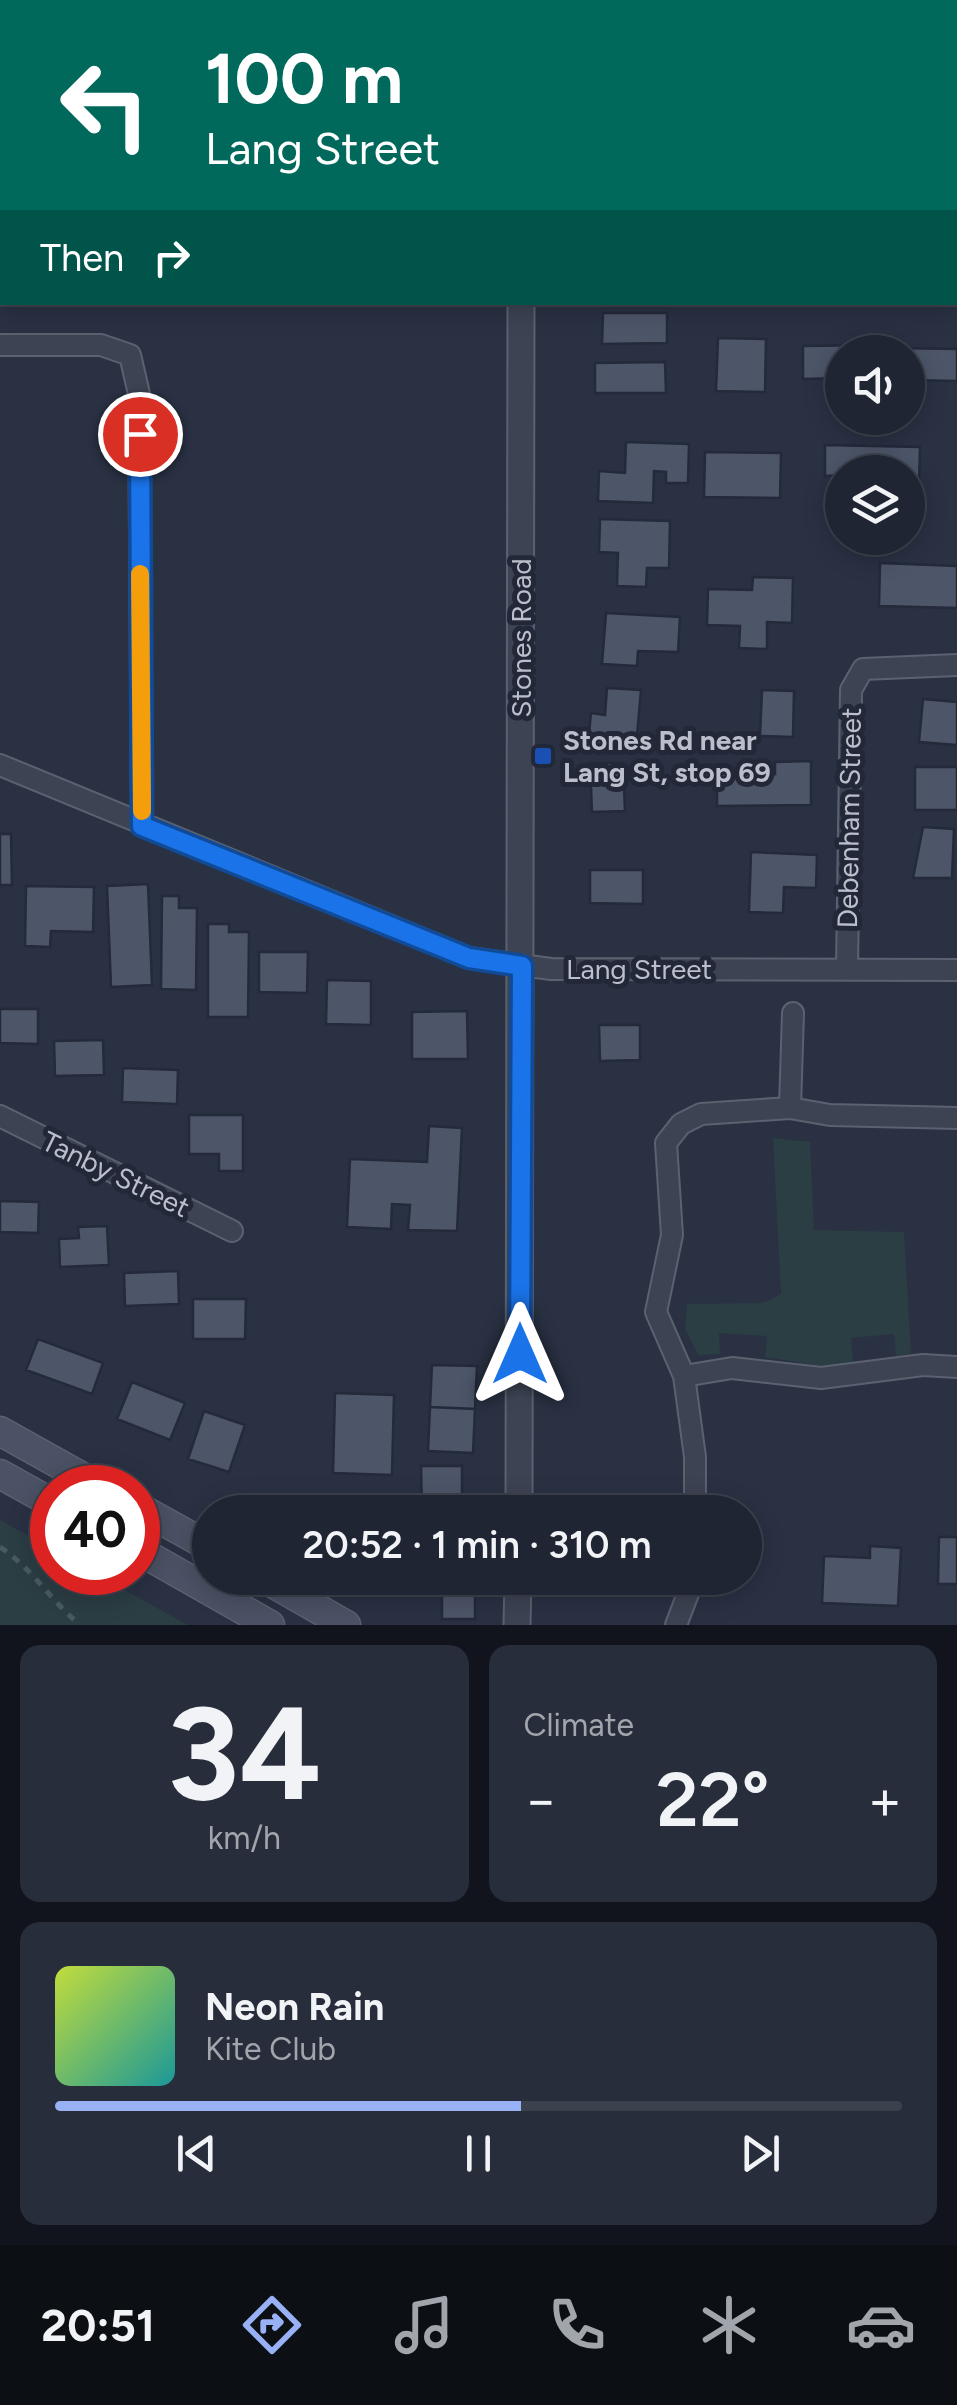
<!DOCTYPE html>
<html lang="en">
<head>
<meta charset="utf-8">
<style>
	body { margin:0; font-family:Figtree,sans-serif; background:#272d3a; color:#f1f3f6; height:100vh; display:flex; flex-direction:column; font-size:38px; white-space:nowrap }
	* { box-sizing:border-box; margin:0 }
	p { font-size:32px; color:#a1a5ac }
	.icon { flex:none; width:55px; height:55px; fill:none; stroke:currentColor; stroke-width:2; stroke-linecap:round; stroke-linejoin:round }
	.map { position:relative; height:1625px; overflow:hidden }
	.side { display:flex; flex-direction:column; gap:20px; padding:20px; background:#11141c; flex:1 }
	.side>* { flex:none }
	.top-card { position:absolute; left:0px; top:0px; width:958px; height:305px; box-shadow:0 5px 25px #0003,0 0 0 2px #3c424d; background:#00695c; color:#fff; overflow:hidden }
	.buttons { position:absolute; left:825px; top:335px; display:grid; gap:20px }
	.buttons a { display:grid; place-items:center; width:100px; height:100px; border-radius:50%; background:#1f2532; box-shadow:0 5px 25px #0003,0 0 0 2px #3c424d; font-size:50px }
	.speed { position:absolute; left:30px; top:1465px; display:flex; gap:20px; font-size:50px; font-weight:700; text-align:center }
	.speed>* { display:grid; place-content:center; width:130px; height:130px; border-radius:50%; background:#1f2532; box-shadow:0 5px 25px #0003,0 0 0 2px #3c424d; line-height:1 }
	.speed .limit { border:15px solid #d22; background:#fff; color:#111 }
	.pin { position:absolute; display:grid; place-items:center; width:85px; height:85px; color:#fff; margin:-42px; border:5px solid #fff; border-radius:50%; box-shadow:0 2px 10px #0007 }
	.me { position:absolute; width:110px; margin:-55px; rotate:0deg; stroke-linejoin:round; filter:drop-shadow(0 0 8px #0008) }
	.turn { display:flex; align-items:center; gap:35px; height:210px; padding:0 40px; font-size:45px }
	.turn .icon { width:130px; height:130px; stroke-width:2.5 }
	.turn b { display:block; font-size:70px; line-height:85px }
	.then { display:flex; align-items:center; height:95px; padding:0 40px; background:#0003; gap:20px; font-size:38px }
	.big { font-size:75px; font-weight:600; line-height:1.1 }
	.side .tile { flex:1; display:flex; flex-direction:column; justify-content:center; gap:15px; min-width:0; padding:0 35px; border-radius:20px; background:#272d3a }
	.side .dial { align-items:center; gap:0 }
	.dial b { font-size:130px; line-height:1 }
	.song { display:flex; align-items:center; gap:30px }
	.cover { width:120px; height:120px; border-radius:15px; background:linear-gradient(135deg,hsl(70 70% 55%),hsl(180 70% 35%)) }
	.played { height:10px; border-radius:5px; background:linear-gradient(90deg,#98b0f4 55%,#3c424d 55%) }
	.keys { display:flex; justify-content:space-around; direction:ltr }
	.heat { display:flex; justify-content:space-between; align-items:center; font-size:55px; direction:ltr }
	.side .tiles { flex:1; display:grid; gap:20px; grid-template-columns:1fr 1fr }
	.tile:last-child { grid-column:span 2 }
	.trip { position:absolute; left:192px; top:1495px; width:570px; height:100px; border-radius:50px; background:#1f2532; box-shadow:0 5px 25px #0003,0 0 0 2px #3c424d; font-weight:600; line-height:100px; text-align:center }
	.tabs { display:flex; height:160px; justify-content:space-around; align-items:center; background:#0c0f14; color:#a1a5ac }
	.tabs .icon { width:70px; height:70px }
	.tabs .active { color:#98b0f4 }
	.tabs b { font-size:45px; color:#f1f3f6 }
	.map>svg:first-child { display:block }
</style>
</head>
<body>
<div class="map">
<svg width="957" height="1625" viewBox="0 0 957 1625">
	<rect width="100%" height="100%" fill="#293143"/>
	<path fill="#2b3e44" d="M0,0H489V2H2V167Z
		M773,1138L810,1142L814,1230L904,1232L911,1354L896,1356L894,1334L851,1338L853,1362L820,1366L765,1357L767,1336L719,1333L720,1354L698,1355L685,1329L687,1304L763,1303L781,1294Z
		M0,1520L52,1549V1572L94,1573L188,1625H0Z"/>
	<path fill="#4d5569" stroke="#242a3a" stroke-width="2.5" d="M603,313H667V343L602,344Z
		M718,338L766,339L765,392L716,391Z
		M879,345V352H842V378L803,379V346Z
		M892,348L957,349V381L908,380V352H892Z
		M665,362L666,393H595V363Z
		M626,442L689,444L688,483H666V472L654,471L653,503L598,501L599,471L625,473Z
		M825,445L920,447L919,485H908V472L825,476Z
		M705,452L781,453L780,498L704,497Z
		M600,519L670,521L669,568H647L646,587L617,586L618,553L599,552Z
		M880,563L957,566V608L879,606Z
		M753,577L793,578L792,623L767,622V649L739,648L740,626L707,625L708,589L752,590Z
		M606,613L680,617L678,652L638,651L637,666L602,664Z
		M607,688L641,690L636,747L588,743L591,713L605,715Z
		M762,690L794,691L793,737L760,736Z
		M923,699L957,702V745L919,742Z
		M811,761V805L717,806V774H775V762Z
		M590,763H623L625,811L592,812Z
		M915,767H957V810H915Z
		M923,827L954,829L952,878H913Z
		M0,834H11L12,885H0Z
		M751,852L817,855L816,888L784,887L783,913L749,912Z
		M590,870H643V904L590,903Z
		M148,884L152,985L111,987L107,886Z
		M26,886L94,887L93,932L51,931L50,947L25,946Z
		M162,896H179V908H197L196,990L161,989Z
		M208,924H229V932H249L248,1017H208Z
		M259,952H308L307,993L259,992Z
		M327,980L371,981V1025L326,1024Z
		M0,1009H38V1044L0,1043Z
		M467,1011L468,1059H412V1012Z
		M599,1025H640V1060L600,1061Z
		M103,1040L104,1075L55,1076L54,1041Z
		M123,1068L178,1070L177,1104L122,1102Z
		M189,1115H243V1171H219V1154H189Z
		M429,1126L462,1128L457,1231L408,1230L410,1205L392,1204L391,1229L347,1227L350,1159L427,1162Z
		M0,1201L39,1202L38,1233L0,1232Z
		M107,1226L109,1265L60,1267L59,1239L79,1238L78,1227Z
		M178,1271L179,1304L125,1306L124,1273Z
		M193,1299H246L245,1339H193Z
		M38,1339L103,1363L92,1394L26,1370Z
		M432,1365L477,1366L475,1409L430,1407Z
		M132,1382L185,1403L170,1440L117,1419Z
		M335,1393L394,1395L392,1475L333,1473Z
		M430,1407L475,1409L473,1453L428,1451Z
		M204,1411L245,1425L229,1472L188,1459Z
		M421,1466H462V1498H449L450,1512H422Z
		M939,1537H957V1584H938Z
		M870,1546L901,1548L898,1606L822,1603L824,1556L870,1558Z
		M420,1578H475V1619H442V1596H420Z"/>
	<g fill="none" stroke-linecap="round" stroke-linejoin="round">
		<defs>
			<path id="service" d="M211,0L214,2
				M344,2L346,0"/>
			<path id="minor" d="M0,345H101L130,355L139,394L142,826
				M0,765L469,958L551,969L957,970
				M847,969L851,690L863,669L957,665
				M790,1108L793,1013
				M0,1116L232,1231
				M957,1118L830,1115L790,1108L701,1114L681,1124L666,1143L672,1235L656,1312L684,1376L732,1368L821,1378L923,1365L957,1367
				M684,1376L695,1457V1512
				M676,1625L694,1578"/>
			<path id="tertiary" d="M522,2V0
				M519,1512L521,302
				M517,1625L518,1578"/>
			<path id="secondary" d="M0,1431L102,1488
				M0,1474L52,1503
				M138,1507L210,1547
				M138,1550L270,1625
				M264,1578L346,1625"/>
		</defs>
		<use href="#service" stroke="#5c6170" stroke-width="14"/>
		<use href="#minor" stroke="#5c6170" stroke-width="24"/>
		<use href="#tertiary" stroke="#5c6170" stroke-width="29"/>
		<use href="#secondary" stroke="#5c6170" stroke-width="31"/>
		<path stroke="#495b60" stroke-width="5" stroke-dasharray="8 8" stroke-linecap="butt" d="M0,1547C33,1569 50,1600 80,1625"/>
		<use href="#service" stroke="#3d4353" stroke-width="10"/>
		<use href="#minor" stroke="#3d4353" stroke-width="20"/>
		<use href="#tertiary" stroke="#3d4353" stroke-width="25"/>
		<use href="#secondary" stroke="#4b5265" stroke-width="28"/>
	</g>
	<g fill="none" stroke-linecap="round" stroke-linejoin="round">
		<defs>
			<path id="route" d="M140,434L142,826L469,958L522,966L520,1354"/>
		</defs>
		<use href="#route" stroke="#114b97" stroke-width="25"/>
		<use href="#route" stroke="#1a73e8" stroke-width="18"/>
		<path stroke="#f59e0b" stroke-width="18" d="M140,574L142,811"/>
	</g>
	<rect fill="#1a4fb4" stroke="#222838" stroke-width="4" x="533" y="746" width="20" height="20" rx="5"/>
	<g text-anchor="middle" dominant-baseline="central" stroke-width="10" stroke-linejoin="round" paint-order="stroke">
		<g font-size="28" fill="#bbbfcc" stroke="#222838">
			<text transform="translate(521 638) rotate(-90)">Stones Road</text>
			<text transform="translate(849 818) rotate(-89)">Debenham Street</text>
			<text x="639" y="969">Lang Street</text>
			<text transform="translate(116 1174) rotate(26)">Tanby Street</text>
		</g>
		<g font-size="28" font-weight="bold" fill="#bbbfcc" stroke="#222838" text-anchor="start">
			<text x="563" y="740">Stones Rd near<tspan x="563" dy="32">Lang St, stop 69</tspan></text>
		</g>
	</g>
</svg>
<div class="buttons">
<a><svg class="icon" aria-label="sound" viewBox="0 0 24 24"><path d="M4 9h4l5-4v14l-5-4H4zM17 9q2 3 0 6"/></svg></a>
<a><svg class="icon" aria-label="layers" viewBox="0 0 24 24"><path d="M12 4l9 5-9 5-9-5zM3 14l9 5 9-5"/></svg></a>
</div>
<div class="speed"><div class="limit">40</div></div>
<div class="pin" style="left:140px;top:434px;background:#d93025"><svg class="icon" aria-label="arrive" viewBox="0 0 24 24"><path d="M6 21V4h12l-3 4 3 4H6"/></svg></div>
<svg class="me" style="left:520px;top:1354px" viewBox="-20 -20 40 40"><path d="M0-17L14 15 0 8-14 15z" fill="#1a73e8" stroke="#fff" stroke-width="4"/></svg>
<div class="trip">20:52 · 1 min · 310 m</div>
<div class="top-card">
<div class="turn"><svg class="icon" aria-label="left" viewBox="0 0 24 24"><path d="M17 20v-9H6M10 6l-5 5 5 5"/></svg><div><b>100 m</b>Lang Street</div></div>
<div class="then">Then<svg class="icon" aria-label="right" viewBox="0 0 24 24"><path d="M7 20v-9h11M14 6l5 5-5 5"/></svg></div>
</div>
</div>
<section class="side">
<div class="tiles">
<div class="tile dial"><b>34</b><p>km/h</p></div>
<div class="tile"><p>Climate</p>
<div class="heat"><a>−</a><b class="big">22°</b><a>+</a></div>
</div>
<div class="tile">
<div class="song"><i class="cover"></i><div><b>Neon Rain</b><p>Kite Club</p></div></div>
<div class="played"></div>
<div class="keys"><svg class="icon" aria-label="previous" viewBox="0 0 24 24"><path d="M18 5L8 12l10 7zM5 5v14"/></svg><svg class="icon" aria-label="pause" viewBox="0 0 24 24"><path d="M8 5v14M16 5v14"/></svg><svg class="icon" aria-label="next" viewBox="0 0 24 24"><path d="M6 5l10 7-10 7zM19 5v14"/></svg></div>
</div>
</div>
</section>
<nav class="tabs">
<b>20:51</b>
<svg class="icon active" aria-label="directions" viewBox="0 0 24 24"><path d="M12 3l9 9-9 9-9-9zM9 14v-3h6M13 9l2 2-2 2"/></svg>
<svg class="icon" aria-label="music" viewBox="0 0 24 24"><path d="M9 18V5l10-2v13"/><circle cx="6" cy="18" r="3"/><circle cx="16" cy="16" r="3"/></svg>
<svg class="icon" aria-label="phone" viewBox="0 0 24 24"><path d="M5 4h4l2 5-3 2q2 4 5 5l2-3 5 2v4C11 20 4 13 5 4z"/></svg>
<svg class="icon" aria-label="climate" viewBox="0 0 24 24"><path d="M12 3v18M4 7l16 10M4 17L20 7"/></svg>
<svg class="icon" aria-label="car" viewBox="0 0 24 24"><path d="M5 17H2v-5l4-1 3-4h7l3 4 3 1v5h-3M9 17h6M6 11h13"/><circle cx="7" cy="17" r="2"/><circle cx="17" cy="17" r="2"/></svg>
</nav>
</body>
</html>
